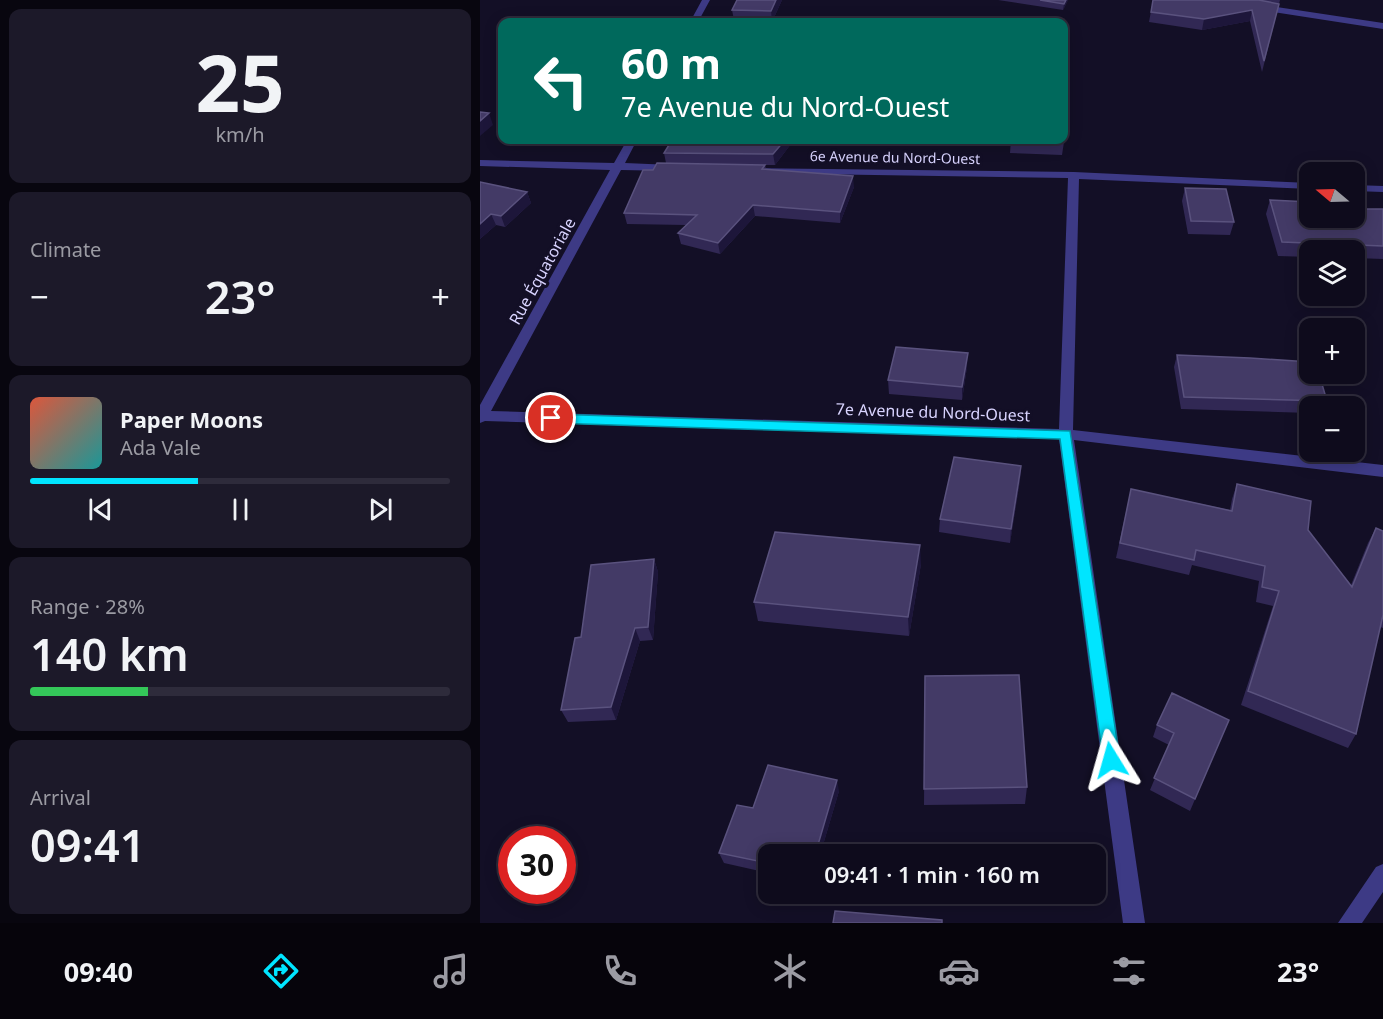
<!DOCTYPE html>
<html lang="en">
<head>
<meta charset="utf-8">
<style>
	body { margin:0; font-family:"Noto Sans",sans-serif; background:#1c1929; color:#f1f3f6; height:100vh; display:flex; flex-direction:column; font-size:22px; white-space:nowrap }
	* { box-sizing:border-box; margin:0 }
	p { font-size:20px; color:#9b9ba3 }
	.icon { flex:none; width:33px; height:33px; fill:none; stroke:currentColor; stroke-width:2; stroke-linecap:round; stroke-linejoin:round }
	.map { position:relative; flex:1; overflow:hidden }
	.panel { display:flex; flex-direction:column; gap:9px; padding:9px; background:#08060f; width:480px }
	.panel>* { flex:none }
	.top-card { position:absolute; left:18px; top:18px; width:570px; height:126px; border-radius:12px; box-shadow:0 3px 15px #0003,0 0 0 2px #2e2b3b; background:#00695c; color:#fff; overflow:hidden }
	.needle { width:39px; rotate:289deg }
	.buttons { position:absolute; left:819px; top:162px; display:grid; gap:12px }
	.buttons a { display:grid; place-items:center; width:66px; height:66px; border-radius:12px; background:#0e0b1c; box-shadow:0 3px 15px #0003,0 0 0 2px #2e2b3b; font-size:30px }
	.speed { position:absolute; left:18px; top:826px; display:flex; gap:12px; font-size:30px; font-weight:700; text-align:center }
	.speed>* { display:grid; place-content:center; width:78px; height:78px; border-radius:50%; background:#0e0b1c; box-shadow:0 3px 15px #0003,0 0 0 2px #2e2b3b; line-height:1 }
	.speed .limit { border:9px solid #d22; background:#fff; color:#111 }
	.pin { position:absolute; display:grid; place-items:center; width:51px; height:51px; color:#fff; margin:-26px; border:3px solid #fff; border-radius:50%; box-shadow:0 2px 6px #0007 }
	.me { position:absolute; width:66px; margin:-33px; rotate:352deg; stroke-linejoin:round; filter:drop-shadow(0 0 4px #0008) }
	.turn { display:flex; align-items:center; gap:21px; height:126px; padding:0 24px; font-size:27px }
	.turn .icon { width:78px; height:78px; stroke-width:2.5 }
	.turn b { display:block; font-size:42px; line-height:51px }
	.big { font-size:45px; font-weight:600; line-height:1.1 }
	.panel .card { flex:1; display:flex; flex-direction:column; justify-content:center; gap:9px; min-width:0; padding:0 21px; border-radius:12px; background:#1c1929 }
	.panel .dial { align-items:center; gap:0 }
	.dial b { font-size:78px; line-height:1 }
	.song { display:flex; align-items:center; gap:18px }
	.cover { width:72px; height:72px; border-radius:9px; background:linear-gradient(135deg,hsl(10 70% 55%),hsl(180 70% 35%)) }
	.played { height:6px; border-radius:3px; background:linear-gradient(90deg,#00e5ff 40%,#2e2b3b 40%) }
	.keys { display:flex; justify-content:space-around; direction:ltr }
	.heat { display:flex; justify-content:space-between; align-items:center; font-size:33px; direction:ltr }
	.charge { height:9px; border-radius:4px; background:linear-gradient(90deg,#34c759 28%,#2e2b3b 0) }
	.trip { position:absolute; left:278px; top:844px; width:348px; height:60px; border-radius:12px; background:#0e0b1c; box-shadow:0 3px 15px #0003,0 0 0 2px #2e2b3b; font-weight:600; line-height:60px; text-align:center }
	.tab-bar { display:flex; height:96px; justify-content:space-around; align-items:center; background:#06040b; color:#9b9ba3 }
	.tab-bar .icon { width:42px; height:42px }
	.tab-bar .active { color:#00e5ff }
	.tab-bar b { font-size:27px; color:#f1f3f6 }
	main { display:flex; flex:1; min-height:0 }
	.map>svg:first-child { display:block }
</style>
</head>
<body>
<main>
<section class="panel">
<div class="card dial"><b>25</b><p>km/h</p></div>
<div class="card"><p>Climate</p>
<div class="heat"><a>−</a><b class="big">23°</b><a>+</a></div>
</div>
<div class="card">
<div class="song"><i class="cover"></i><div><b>Paper Moons</b><p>Ada Vale</p></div></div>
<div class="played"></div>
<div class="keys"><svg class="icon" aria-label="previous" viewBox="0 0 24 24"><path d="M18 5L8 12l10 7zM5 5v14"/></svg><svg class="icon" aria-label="pause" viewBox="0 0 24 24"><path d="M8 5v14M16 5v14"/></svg><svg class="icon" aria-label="next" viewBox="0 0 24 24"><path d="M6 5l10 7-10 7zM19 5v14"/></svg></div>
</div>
<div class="card"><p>Range · 28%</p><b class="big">140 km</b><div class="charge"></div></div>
<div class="card"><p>Arrival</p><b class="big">09:41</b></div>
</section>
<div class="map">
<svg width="903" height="923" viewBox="0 0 903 923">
	<rect width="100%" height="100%" fill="#130f26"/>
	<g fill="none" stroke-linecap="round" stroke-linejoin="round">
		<path fill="#3d3a85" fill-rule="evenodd" d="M222,0H230L218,22H210Z
			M777,4L903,23V29L774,9L773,7Z
			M147,140H157L145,163L192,165L197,168L192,171L141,170L11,411L579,429L588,178L273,173L269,172V168L594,172L830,183V189L599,179L593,430L903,465V477L594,440L665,923H643L579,439L5,421L0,423V405L130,170L0,166V160L134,163Z
			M874,185L903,186V192L874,191Z
			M903,864V892L882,923H858L896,867Z"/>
	</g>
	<path fill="#312854" d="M302,0L292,22L254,20L252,10Z
		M518,0H588L583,10Z
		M673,0H800L782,72L770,21L722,30L669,22Z
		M192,140H314L295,165H285L286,169L374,187L360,223L275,216L240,254L201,244L198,233L206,225L147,224L144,213L173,170L186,163L184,153Z
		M531,140L584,142L582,155L530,153Z
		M0,182L47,192L51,203L25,227L16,225L0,239Z
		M705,188L754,222L750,235L708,234L702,201Z
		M790,200L830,218L903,209V259L874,258V250H830V257L798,256L786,214Z
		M697,355L847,401L845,406H830V413L701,409L694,367Z
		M487,367L482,400L409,394L408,380Z
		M541,466L540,480L530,543L459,532L460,519Z
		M757,484L828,530L871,585L888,543L896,528L903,531V628L900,627L876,734L868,748L761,705L793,606L776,602L779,581L712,565L709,575L636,558L651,489L750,510L752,499Z
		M174,559L178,572L173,640L160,641L136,720L88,722L81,710L101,637Z
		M441,564L429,636L278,621L274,602Z
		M445,676L547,787L545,804L444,805Z
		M749,720L710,811L670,790L689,745L673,737L677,725Z
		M359,791L340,855H288V873L244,863L239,853Z"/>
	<path fill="#1d163a" d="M296,0H302L292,22L291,11Z
		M586,0H588L583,10L584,4Z
		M772,10L770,21L722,30L724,19Z
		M9,113L13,125L0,136V121Z
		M305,140H314L295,165L293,154Z
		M373,176L374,187L360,223V212Z
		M47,192L51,203L25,227L21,216Z
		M273,205L275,216L240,254L238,243Z
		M11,214L16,225L0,239V224Z
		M488,353L487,367L482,400V387Z
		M541,466L540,480L530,543L531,529Z
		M440,545L441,564L429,636L428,617Z
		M174,559L178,572L173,640L168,627Z
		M155,628L160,641L136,720L131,707Z
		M357,780L359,791L340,855H335Z"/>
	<path fill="#433a66" stroke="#5a527e" stroke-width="1.5" d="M257,0H296L291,11L252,10Z
		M560,0H586L584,4Z
		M673,0H779L799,4L784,61L772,10L724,19L671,12Z
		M0,112L9,113L0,121Z
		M584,139V142L531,140Z
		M192,140H305L293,154L184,153Z
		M177,163L285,165L282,169L373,176L360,212L273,205L238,243L198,233L217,215L144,213L163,170H173Z
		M0,182L47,192L21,216L11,214L0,224Z
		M705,188L746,189L754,222L711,221Z
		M790,200L830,202V218H874V209H903V246L802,242Z
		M416,347L488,353L482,387L408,380Z
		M697,355L770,358L830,362V374H839L847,401L704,397Z
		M474,457L541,466L531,529L460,519Z
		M757,484L831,501L828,530L872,587L896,528L903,531V615L876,734L768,691L799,591L782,587L785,566L716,550L714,560L640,543L651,489L752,511Z
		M295,532L440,545L428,617L274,602Z
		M174,559L168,627L155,628L131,707L81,710L95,638L101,637L111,565Z
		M539,675L547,787L444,789L445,676Z
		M692,693L749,720L715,799L674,778L694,733L677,725Z
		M288,765L357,780L335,855H288V863L239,853L257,805L273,808Z
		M355,911L462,920V923H353Z"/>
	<path fill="#00e5ff" stroke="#0095a6" stroke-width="1.5" d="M71,414L590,431L640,760L638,766L631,768L625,766L623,760L580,439L71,423L64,418Z"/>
	<g text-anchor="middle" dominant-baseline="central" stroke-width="6" stroke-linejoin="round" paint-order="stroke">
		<g font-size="14" fill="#d9d4ff" stroke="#130f26">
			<text transform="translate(415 157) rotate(1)">6e Avenue du Nord-Ouest</text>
		</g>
		<g font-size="16" fill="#d9d4ff" stroke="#130f26">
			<text transform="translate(62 271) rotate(-61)">Rue Équatoriale</text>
			<text transform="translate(453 412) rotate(2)">7e Avenue du Nord-Ouest</text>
		</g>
	</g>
</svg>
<div class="buttons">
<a><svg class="needle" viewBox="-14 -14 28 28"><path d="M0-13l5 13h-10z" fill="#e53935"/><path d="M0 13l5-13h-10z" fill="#9b9ba3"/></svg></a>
<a><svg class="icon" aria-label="layers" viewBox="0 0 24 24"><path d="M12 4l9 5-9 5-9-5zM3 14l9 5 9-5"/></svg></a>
<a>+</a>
<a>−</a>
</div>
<div class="speed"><div class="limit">30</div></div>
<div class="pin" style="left:71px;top:418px;background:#d93025"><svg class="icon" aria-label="arrive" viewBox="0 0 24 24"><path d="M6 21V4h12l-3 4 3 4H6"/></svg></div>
<svg class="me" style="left:631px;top:760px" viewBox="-20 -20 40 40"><path d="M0-17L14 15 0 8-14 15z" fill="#00e5ff" stroke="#fff" stroke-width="4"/></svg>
<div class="trip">09:41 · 1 min · 160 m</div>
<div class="top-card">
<div class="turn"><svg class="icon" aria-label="left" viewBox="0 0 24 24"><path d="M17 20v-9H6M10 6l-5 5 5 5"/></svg><div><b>60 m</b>7e Avenue du Nord-Ouest</div></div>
</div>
</div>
</main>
<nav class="tab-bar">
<b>09:40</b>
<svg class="icon active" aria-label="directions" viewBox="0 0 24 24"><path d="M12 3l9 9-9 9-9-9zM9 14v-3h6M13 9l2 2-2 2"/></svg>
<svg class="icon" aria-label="music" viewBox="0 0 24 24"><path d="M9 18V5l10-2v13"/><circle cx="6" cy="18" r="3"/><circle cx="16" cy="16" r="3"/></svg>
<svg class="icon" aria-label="phone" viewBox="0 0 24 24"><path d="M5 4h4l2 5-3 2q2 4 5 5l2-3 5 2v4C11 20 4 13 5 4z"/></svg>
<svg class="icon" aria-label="climate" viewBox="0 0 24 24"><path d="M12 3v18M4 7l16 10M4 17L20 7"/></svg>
<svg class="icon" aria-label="car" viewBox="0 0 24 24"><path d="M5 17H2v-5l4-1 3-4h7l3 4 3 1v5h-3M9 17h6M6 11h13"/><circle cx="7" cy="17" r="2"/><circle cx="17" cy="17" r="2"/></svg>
<svg class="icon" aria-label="filters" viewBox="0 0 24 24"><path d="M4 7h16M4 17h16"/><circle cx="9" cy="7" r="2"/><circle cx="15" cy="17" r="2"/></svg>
<b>23°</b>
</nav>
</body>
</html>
